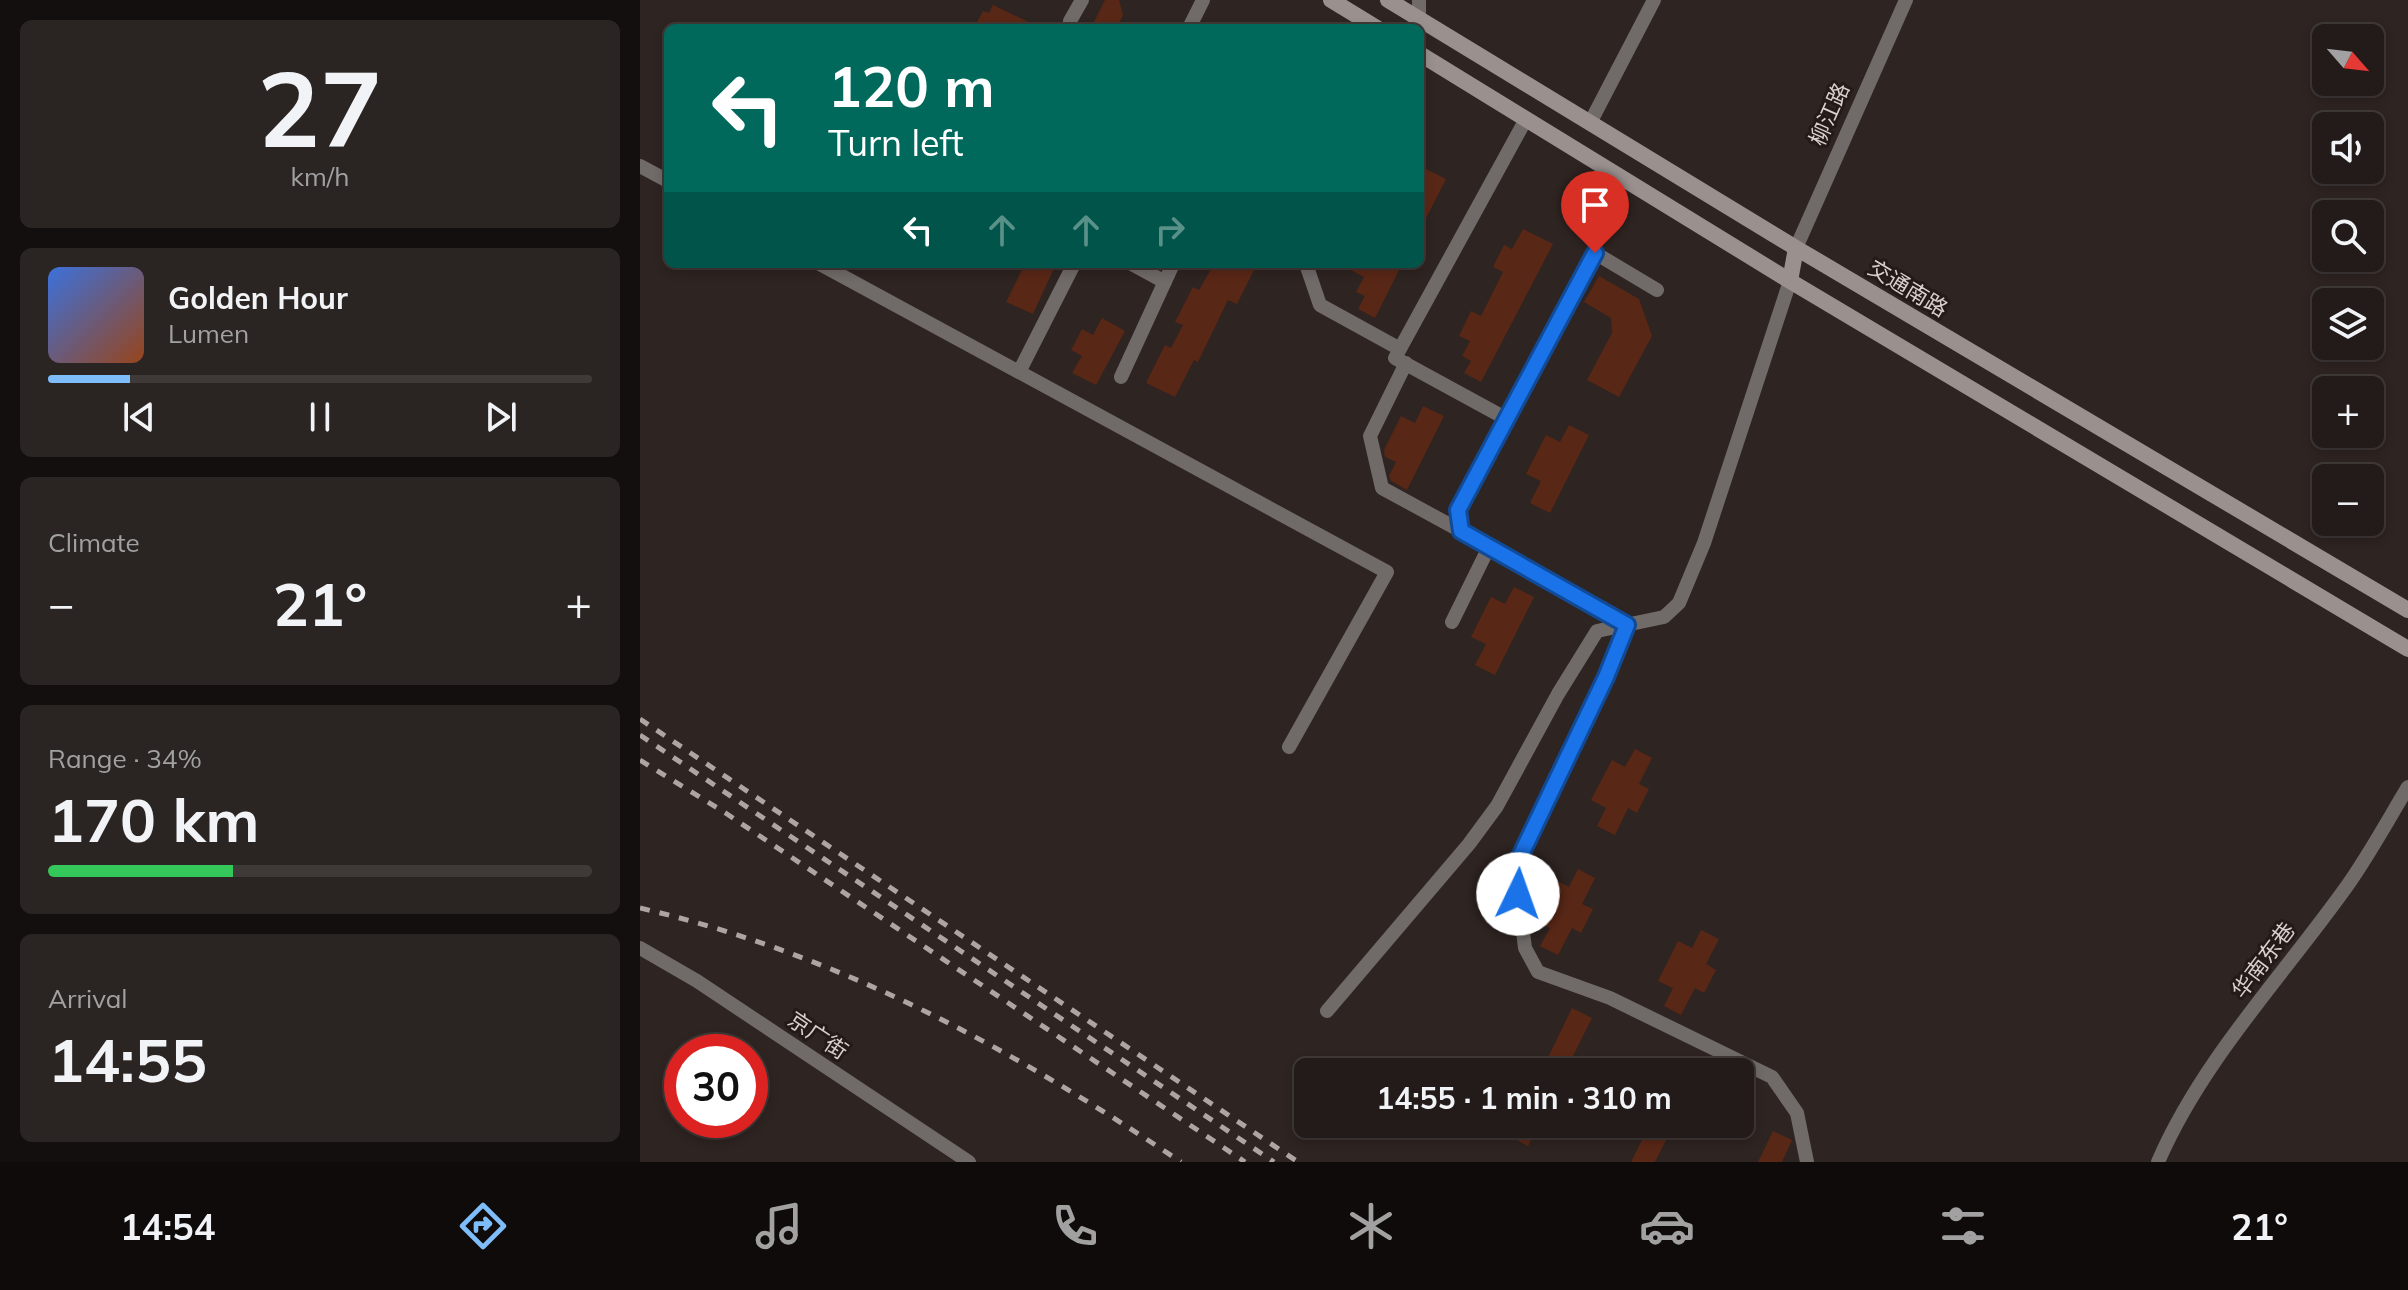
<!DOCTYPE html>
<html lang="en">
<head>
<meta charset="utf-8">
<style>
	body { margin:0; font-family:Mulish,"Noto Sans SC",sans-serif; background:#2a2422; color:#f1f3f6; height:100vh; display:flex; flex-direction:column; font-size:30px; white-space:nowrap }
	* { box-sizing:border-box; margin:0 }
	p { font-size:26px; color:#a2a1a2 }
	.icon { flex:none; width:44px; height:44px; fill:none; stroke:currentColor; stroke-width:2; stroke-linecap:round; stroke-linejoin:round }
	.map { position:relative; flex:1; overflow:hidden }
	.details { display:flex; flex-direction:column; gap:20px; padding:20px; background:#130f0e; width:640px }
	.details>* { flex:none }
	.top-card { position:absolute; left:24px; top:24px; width:760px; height:244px; border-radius:12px; box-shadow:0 4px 12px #0003,0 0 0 2px #3f3938; background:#00695c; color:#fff; overflow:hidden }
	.needle { width:52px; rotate:118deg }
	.fabs { position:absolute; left:1672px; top:24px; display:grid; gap:16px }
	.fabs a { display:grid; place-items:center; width:72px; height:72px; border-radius:12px; background:#221b19; box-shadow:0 4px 12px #0003,0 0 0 2px #3f3938; font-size:40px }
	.speed { position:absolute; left:24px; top:1034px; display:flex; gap:16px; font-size:40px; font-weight:700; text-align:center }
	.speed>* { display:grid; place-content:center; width:104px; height:104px; border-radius:50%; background:#221b19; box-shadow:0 4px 12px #0003,0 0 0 2px #3f3938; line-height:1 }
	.speed .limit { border:12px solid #d22; background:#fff; color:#111 }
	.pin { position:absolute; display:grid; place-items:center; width:68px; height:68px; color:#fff; margin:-82px -34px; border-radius:50% 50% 50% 0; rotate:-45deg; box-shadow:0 0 8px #0007 }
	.pin .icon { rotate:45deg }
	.me { position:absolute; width:88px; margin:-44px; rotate:3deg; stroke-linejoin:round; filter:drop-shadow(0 0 6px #0008) }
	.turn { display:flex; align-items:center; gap:28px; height:168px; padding:0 32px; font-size:36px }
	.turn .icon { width:104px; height:104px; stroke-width:2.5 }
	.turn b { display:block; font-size:56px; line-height:68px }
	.lanes { display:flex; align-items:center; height:76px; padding:0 32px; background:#0003; justify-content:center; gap:40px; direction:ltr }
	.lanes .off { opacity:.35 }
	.big { font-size:60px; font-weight:700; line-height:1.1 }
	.details .widget { flex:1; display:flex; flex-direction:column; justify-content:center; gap:12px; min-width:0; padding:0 28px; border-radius:12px; background:#2a2422 }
	.details .dial { align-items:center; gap:0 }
	.dial b { font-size:104px; line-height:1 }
	.song { display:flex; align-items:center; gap:24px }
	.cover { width:96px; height:96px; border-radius:12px; background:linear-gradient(135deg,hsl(220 70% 55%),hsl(20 70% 35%)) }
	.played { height:8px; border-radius:4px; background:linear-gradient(90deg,#7ebdf9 15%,#3f3938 15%) }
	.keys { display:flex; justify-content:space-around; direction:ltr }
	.heat { display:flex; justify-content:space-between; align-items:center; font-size:44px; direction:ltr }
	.charge { height:12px; border-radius:6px; background:linear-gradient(90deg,#34c759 34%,#3f3938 0) }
	.trip { position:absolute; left:654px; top:1058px; width:460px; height:80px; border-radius:12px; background:#221b19; box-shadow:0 4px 12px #0003,0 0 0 2px #3f3938; font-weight:700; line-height:80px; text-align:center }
	.dock { display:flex; height:128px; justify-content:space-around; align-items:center; background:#0e0b0a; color:#a2a1a2 }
	.dock .icon { width:56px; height:56px }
	.dock .active { color:#7ebdf9 }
	.dock b { font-size:36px; color:#f1f3f6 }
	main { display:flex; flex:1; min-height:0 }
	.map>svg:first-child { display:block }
</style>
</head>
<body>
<main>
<section class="details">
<div class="widget dial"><b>27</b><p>km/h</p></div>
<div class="widget">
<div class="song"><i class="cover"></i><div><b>Golden Hour</b><p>Lumen</p></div></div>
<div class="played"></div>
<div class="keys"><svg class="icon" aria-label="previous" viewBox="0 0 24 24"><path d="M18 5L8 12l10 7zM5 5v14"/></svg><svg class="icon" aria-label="pause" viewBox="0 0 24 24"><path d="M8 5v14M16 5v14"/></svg><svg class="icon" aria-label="next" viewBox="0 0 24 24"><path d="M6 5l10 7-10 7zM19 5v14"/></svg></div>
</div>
<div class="widget"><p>Climate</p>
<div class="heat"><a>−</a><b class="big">21°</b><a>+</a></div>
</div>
<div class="widget"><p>Range · 34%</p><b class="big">170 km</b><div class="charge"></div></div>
<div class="widget"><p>Arrival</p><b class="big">14:55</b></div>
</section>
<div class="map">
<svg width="1768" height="1162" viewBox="0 0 1768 1162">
	<rect width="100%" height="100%" fill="#2e2421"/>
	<path fill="#592716" d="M465,0H479L483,15L477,28H451Z
		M353,5L401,28H334L343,11L349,13Z
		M780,166L806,179L780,230Z
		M883,229L913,244L841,382L824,373L831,361L822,356L830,341L819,336L831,311L841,316L863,272L853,267L864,245L872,249Z
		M385,264H416L393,314L366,302Z
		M574,264H617L597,304L588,300L558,362L554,360L535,397L506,383L525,345L531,348L543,325L535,322L553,287L559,290Z
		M699,264H762L735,318L718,309L725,296L716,292L724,277Z
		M959,276L999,299L1012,336L979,397L947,380L972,333L971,318L944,302Z
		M462,318L485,331L456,385L432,373L442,356L431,350L442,329L453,335Z
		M783,406L804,416L767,490L751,481L749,476L756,462L745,457L744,450L761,416L775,423Z
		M929,425L949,435L910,513L890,503L901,481L886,474L906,435L920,442Z
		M874,587L894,597L855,675L835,665L846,644L831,637L851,597L865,604Z
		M995,749L1012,758L999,784L1009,789L997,813L988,808L975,835L957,826L966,808L951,800L972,760L985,767Z
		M938,869L955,878L942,904L953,909L941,933L932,928L918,955L900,946L910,928L895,920L915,880L929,887Z
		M1061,930L1079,939L1066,964L1076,970L1064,993L1055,988L1041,1015L1024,1006L1033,988L1018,981L1038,941L1052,948Z
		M932,1008L952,1018L925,1072H901Z
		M875,1124H899L888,1146L869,1136Z
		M1010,1124H1034L1015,1162H991Z
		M1133,1131L1152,1140L1142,1162H1118Z"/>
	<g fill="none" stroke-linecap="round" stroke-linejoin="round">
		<path stroke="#706b69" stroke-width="14" d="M779,0V19
			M430,21L442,0
			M549,28L563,0
			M886,119L755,358L865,418L818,510L821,531L987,625L966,677L875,867L885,948L898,972L970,998L1132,1077L1157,1113L1167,1162
			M950,123L1014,0
			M0,166L28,181
			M1156,248L1266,0
			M180,264L379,372L434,264
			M492,264L525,282
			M666,264L680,305L760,349
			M766,363L730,436L742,488L821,531
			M379,372L747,572L649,747
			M481,377L533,264
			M865,418L955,253L1017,290
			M812,622L849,547
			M0,948L57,981L329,1162
			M687,1011L829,844L857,806L918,694L957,631L1024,617L1039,603L1064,543L1150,281
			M1518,1162C1562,1060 1643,976 1707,886C1729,855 1748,820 1768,787"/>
		<path stroke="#9a918f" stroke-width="16" d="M691,0L737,28
			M748,0L1156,248L1768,610
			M780,54L1150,281L1768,649
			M1150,281L1156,248"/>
		<path stroke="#ada5a3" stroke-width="5" stroke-dasharray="10 10" stroke-linecap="butt" d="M0,719L658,1162
			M0,735L634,1162
			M0,760L87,814L605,1162
			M0,908C201,955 371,1048 541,1162"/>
	</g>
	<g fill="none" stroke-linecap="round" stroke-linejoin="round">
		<defs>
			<path id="route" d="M878,894L875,867L966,677L987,625L821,531L818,510L955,253"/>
		</defs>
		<use href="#route" stroke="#114b97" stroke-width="20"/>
		<use href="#route" stroke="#1a73e8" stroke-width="14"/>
	</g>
	<g text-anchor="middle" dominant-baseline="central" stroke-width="6" stroke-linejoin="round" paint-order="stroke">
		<g font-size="22" fill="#d7d0ce" stroke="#241b18">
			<text transform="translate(1189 114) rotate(-66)">柳江路</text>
			<text transform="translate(1268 288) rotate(31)">交通南路</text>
			<text transform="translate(1623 960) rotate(-53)">华南东巷</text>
			<text transform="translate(178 1035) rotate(34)">京广街</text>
		</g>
	</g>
</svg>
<div class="fabs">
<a><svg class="needle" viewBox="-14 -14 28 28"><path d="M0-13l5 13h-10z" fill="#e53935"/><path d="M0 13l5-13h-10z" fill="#a2a1a2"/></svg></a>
<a><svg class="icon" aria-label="sound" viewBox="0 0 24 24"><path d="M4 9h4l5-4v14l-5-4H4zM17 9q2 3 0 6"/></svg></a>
<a><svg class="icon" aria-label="search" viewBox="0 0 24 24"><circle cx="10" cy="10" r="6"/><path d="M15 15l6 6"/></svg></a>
<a><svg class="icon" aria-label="layers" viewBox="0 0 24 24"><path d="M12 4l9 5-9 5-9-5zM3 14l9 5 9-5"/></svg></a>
<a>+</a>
<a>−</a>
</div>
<div class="speed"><div class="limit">30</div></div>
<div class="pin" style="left:955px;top:253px;background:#d93025"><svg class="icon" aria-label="arrive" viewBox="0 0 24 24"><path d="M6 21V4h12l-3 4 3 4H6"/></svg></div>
<svg class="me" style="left:878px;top:894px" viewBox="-20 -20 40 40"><circle r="19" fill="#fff"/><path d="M0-13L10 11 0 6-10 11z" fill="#1a73e8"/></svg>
<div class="trip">14:55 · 1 min · 310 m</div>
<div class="top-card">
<div class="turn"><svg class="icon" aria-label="left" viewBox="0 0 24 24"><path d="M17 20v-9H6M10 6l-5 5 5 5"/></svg><div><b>120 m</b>Turn left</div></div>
<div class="lanes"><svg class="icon" aria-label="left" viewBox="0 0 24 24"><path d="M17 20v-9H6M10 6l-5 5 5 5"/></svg><svg class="icon off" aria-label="ahead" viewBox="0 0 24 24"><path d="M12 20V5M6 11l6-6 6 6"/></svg><svg class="icon off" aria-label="ahead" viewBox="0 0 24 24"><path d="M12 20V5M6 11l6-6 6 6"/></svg><svg class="icon off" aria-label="right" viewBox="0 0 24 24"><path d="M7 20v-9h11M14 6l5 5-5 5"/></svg></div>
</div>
</div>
</main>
<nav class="dock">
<b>14:54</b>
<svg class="icon active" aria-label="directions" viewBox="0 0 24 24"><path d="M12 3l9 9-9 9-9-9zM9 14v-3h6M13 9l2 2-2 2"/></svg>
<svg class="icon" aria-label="music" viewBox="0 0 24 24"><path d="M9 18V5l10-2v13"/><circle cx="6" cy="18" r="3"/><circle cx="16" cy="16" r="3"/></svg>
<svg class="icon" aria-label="phone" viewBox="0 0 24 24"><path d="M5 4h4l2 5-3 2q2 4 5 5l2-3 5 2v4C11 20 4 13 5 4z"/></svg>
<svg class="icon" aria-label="climate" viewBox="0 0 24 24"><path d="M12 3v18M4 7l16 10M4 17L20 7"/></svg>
<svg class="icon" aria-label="car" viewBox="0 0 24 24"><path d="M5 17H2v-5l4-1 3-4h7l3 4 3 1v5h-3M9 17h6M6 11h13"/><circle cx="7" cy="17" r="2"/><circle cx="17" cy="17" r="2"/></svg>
<svg class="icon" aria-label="filters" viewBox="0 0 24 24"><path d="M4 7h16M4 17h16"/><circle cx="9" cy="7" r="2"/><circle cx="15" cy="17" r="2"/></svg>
<b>21°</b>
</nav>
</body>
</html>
